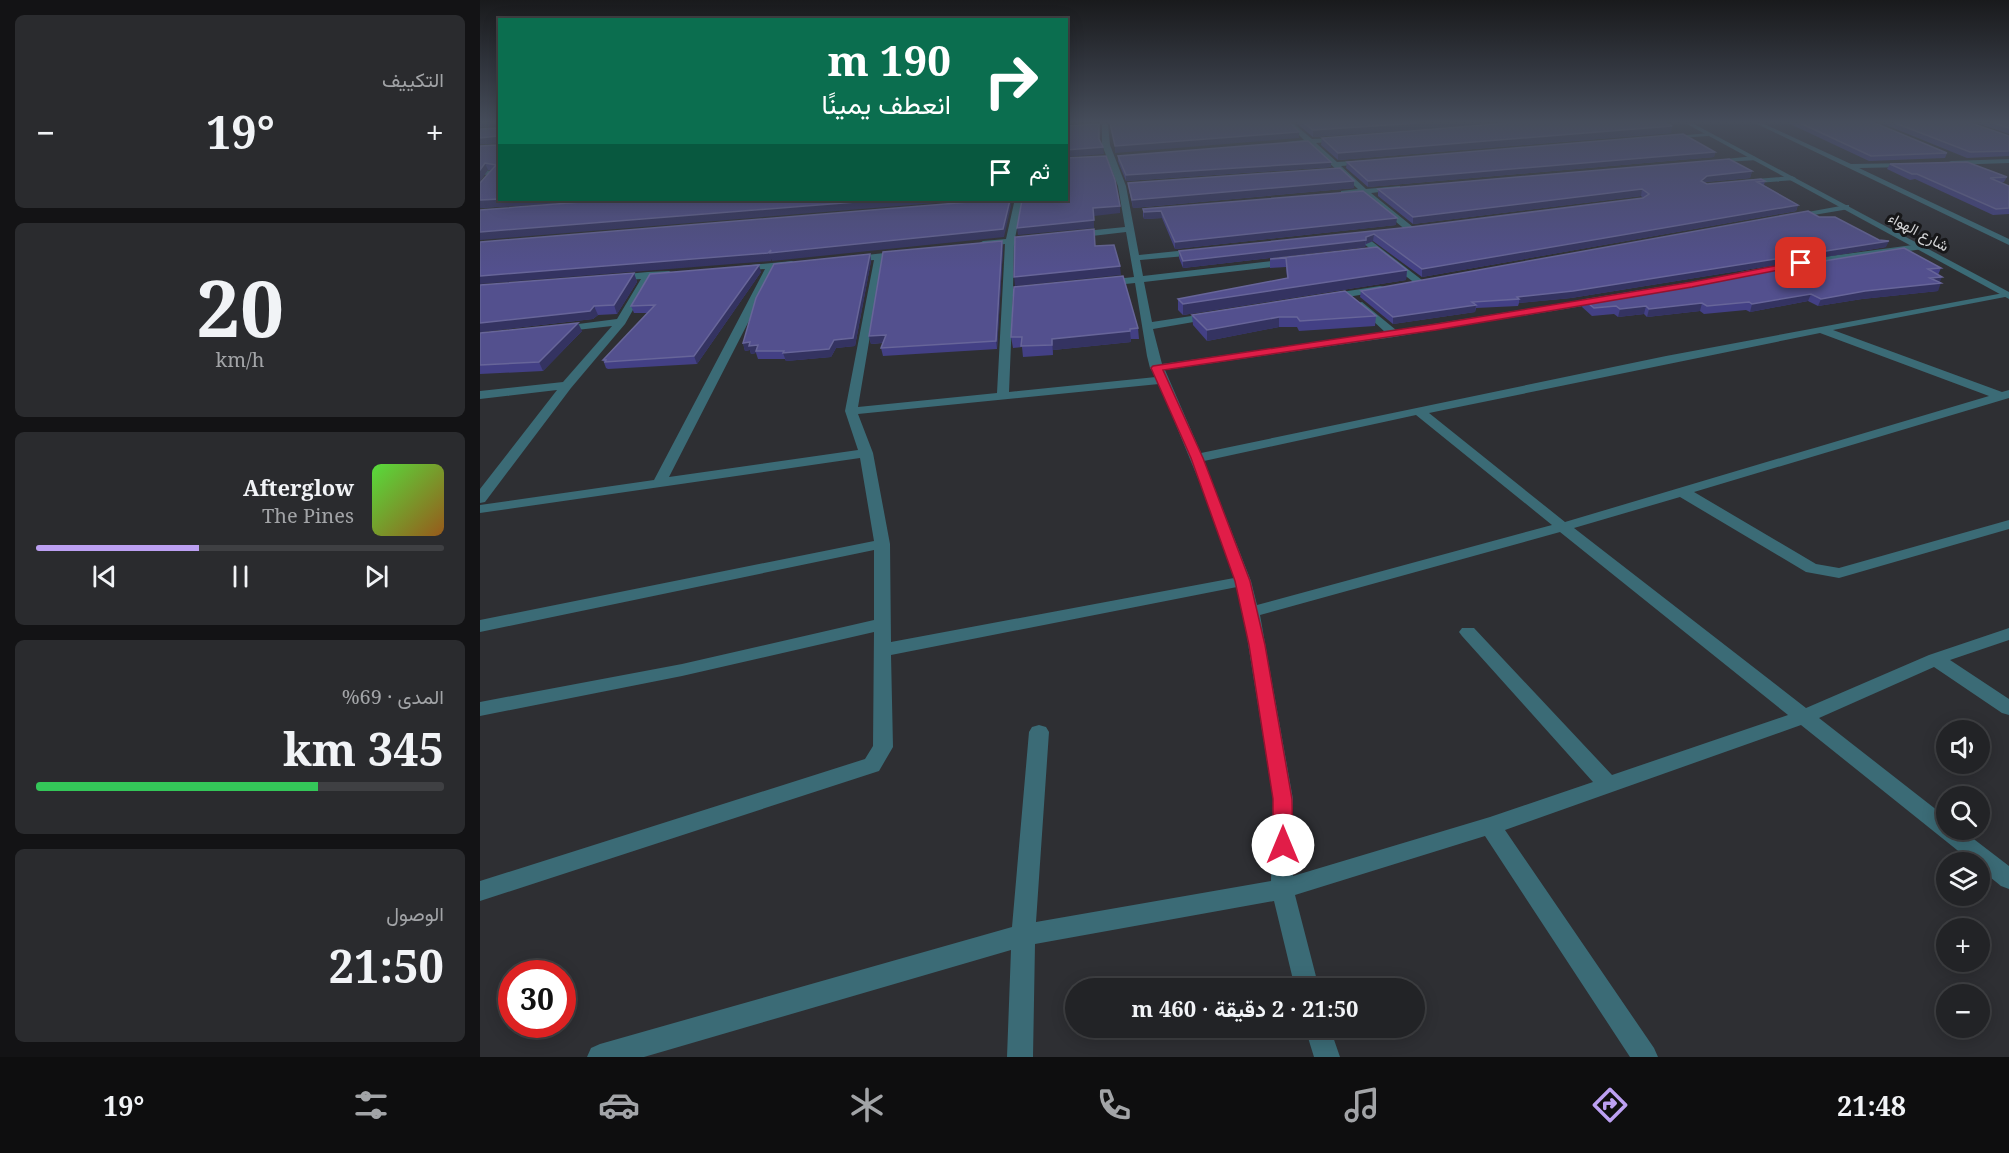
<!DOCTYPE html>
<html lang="ar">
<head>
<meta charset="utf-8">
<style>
	body { margin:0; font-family:"Noto Serif",Vazirmatn,serif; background:#2a2b2e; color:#f1f3f6; direction:rtl; height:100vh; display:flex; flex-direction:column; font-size:22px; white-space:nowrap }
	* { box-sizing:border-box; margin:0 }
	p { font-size:20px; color:#a2a4a7 }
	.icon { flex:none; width:33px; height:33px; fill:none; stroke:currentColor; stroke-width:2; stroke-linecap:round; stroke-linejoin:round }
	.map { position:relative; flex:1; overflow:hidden; direction:ltr }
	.side { display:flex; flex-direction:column; gap:15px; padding:15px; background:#131315; width:480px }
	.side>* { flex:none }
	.top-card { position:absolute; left:18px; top:18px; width:570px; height:183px; border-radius:0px; box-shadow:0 3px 15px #0003,0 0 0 2px #3f4043; direction:rtl; background:#0b6e4f; color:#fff; overflow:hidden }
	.fabs { position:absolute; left:1456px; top:720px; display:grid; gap:12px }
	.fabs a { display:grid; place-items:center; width:54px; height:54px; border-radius:50%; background:#222326; box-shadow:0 3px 15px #0003,0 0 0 2px #3f4043; font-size:30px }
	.speed { position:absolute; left:18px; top:960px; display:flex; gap:12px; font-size:30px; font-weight:700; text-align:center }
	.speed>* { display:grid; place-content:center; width:78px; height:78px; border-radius:50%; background:#222326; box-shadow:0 3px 15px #0003,0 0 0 2px #3f4043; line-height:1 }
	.speed .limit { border:9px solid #d22; background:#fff; color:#111 }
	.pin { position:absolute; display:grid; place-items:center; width:51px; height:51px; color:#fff; margin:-26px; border-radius:12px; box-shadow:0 3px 9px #0006 }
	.me { position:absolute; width:66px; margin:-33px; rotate:0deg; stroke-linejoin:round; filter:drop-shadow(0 0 4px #0008) }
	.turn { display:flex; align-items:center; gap:21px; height:126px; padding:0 18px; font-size:27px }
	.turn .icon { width:78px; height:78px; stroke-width:2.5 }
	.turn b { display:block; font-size:42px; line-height:51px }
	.then { display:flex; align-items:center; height:57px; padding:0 18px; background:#0003; gap:12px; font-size:22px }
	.big { font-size:45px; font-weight:700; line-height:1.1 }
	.side .widget { flex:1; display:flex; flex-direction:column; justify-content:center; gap:9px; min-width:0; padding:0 21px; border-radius:9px; background:#2a2b2e }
	.side .dial { align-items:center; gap:0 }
	.dial b { font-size:78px; line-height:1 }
	.song { display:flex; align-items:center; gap:18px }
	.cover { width:72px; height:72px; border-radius:9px; background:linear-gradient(135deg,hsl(110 70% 55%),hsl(30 70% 35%)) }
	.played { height:6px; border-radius:3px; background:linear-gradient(90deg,#bca0f2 40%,#3f4043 40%) }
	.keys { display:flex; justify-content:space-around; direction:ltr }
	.heat { display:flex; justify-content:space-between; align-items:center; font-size:33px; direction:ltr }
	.charge { height:9px; border-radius:4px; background:linear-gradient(90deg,#34c759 69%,#3f4043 0) }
	.trip { position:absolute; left:585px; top:978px; width:360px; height:60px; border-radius:30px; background:#222326; box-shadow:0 3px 15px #0003,0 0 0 2px #3f4043; font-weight:700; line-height:60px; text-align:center; direction:rtl }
	.tabs { display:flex; height:96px; justify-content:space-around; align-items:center; background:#0e0e0f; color:#a2a4a7 }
	.tabs .icon { width:42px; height:42px }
	.tabs .current { color:#bca0f2 }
	.tabs b { font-size:27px; color:#f1f3f6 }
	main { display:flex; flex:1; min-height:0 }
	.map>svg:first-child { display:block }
</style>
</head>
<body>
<main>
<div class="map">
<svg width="1529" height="1057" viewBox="0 0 1529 1057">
	<rect width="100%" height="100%" fill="#2e2f33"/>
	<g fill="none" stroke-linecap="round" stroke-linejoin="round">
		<path fill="#3b6b76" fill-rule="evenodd" d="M625,123L628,125L630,145L646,186L659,255L717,249L722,252L717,255L660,260L663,276L808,259L813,262L808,265L664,282L672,322L731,313L736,316L731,319L673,329L682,364L905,332L878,307V303L882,302L916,330L1121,297L1126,300L1121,303L914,337L685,370L721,453L1186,356L1529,292V296L1525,297L1353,330L1522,392L1529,390V398L1214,492L1336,564L1359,568L1529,520V529L1359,578L1326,572L1200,497L1094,528L1326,708L1449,655L1529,628V640L1470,660L1529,699V715L1522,713L1454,667L1339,718L1467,818V830H1482L1529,866V889L1521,886L1500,869V862H1492L1321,725L1025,830L1174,1048L1178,1057H1150L1005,836L815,895L839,988H815L794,901L555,944L553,1057H527L531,950L164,1057H107L111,1048L120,1044L532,927L549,732L552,727L559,725L566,727L569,732L556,922L791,881L793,799L763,612L757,587L411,655L413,747L399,771L0,901V881L385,759L393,746L394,632L202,676L0,716V702L202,664L394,620V550L0,632V620L394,541L380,458L0,513V505L174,480L285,269L258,271L256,269L261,266L312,261L317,264L312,267L296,268L189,477L378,450L365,411L394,260L372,262L369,261V257L422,251L427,254L422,257L403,259L378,407L517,393L525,244L503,247L498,244L503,241L526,239L534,203L507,204L506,202L510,200H543L535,238L553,236L557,239L534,244L533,289L554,287L559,290L554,293L533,295L529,392L676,377L670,368L667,356L655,283L626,286L621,283L626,280L654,277L646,232L595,238L591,235L595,232L645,227L638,186L622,145V125ZM1340,333L1509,396L1085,522L949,413ZM679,384L724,493L754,578L411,642L410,544L393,453L378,414ZM936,415L1072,525L777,605L771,581L724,461ZM1080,532L1308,715L1132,775L994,628H982L979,632L982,636L1113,782L1010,817L813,876V799L780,615Z
			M807,123H813L832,139L864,138L862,141L836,143L857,162L890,160L887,164L861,166L886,189L920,186V190H917L891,193L933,227V231H927L882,194L861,195V191L878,189L828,144H806V142L824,140Z
			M1275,123H1282L1371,164L1432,163L1429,167L1379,168L1529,239V245Z
			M1230,133L1228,136L1186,139L1183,137Z
			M1274,156L1277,160L1231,163L1227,161Z
			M1529,159V163L1471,165L1467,163L1471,161Z
			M20,170V174L0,175V171Z
			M1312,176L1316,178L1315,180L1264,184L1260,182L1264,180Z
			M1366,205H1369V209L1310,219L1306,216Z
			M875,233H881L942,280V284H936L875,237Z
			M1440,244L1445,247L1443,249L1336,264L1260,278L1255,275L1260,272L1336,258Z
			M168,272L189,271L194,274L189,277L171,278L145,324L91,388L5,502L0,503V489L77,390L0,399V391L83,382L132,326L79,332L74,329L75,327L137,319L161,279L135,281L130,278L135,275Z
			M900,286L904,287V291L849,300L844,297L849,294Z
			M825,1028H850L860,1057H834Z"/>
		<path fill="#3b6b76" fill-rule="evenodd" d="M1205,123H1212L1529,292V299Z"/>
	</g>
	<path fill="#434085" d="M20,123L108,201L0,208L11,170H8L0,181V146L17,145L19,143L0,144L19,126Z
		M816,123H1021L833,137Z
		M1308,123H1395L1467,153L1465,158L1389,161Z
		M1401,123H1491L1529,136V156L1487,158Z
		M1497,123H1529V134Z
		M1191,133L858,160L841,145L842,138Z
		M1235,152L1234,157L888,187L866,168L867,162Z
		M638,156L851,162V167L646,181L638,161Z
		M1410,164L1527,177L1524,182L1521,183L1529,186V214L1513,215L1435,179L1430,180L1407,169Z
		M1272,171L1270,178L1224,182L1227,184L1285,181L1284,185L1318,205L1316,211L942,277L893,241L886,244L885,247L703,268L699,258V251L931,227L1163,198L1161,196L933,224L898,196V189Z
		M648,183L874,188L653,208L649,190Z
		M663,209L916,225L695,249L682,218L664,219L663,216Z
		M1339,217L1406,247L1091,298L1039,303L1038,306L996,308L995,312L913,324L880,297L881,291Z
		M522,241L523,248L517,349L403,356L401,348L403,343L391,344L389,336Z
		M897,247L927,270L926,280L703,315L698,310V299L807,278L806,267L790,268V259Z
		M390,254L391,261L375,346L356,348L351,357L306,361L305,359H278L276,353L271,354L270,350L265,351L263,343Z
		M1461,268L1458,275L1459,283L1458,291L1382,299L1338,306L1328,301L1270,312L1266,310L1224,314L1220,311L1167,317L1164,314L1138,317L1134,314L1112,316L1102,307L1104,300Z
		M281,272L217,364L128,369L126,368L123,360L168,313H154L151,306Z
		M154,273L157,282L137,314L118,315L113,319L0,332Z
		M712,315L896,316L895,326L819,331L817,327H799L727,341L713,325Z
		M658,328L659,339H651V342L573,350V355L543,357L542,347L533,348L531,337Z
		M102,331L63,371L0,374V333Z"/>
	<path fill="#343361" d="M0,123H18L20,126L0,127Z
		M939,123H1021L833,137V130Z
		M1192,126L1191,133L858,160V153Z
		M819,132V138L635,153V146Z
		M17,136L20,143L0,144V138Z
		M623,147L624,154L586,157V150Z
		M1235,152L1234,157L888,187V181Z
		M851,162V167L646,181V175Z
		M5,163L8,170L0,181V170Z
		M1272,171L1270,178L1225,182L1219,187L1221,181L1227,176Z
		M874,181V188L653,208L652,200Z
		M1162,189L1161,196L933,224V217Z
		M20,199V200H134L0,208V200Z
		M401,200H493L0,240V232Z
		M530,200L531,206L524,237L292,261V259L291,261L0,284V276L291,250Z
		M1318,205L1316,211L942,277V269Z
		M640,206V213L614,216V228L538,235L537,228L613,208Z
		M681,211L682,218L664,219V212Z
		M917,218L916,225L695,249V242Z
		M894,234L893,241L886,244V237Z
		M886,240L885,247L703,268V261Z
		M522,241L523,248L517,349L516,341Z
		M1409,241L1406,247L1091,298L1039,303V299L1037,297Z
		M390,254L391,261L375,346L356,348L351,357L306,361L303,353Z
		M279,265L281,272L217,364L214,356Z
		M640,266L641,275L535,286L534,277Z
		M927,270L926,280L703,315V304Z
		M154,273L157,282L137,314L134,305Z
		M1462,277L1459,284L1461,283L1458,291L1382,299L1338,306L1341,299L1450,278Z
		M1331,294L1328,301L1270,312L1272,304Z
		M1222,303L1220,311L1167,317L1169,309Z
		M996,305L995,312L913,324V317Z
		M114,306L118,315L113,319L0,332V323Z
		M1166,306L1164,314L1138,317L1140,309Z
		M799,317V327L727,341V330Z
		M98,323L102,331L63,371L59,362Z
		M650,331L651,342L573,350V355L572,339Z
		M406,335L408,342L391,344L389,336Z
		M270,342L278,345L276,351V353L271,354L270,350L265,351L263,343Z"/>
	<path fill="#53508e" stroke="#676599" stroke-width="1.5" d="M18,123H20V199L0,200V183L16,165L5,163L0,170V146L17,145L19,142L17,136L0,138V129L17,128L19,126Z
		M630,123H810L819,132L635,146Z
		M824,123H939L833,130Z
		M1029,123H1185L1192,126L858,153L842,138Z
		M1320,123H1395L1467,153L1391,156Z
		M1415,123H1491L1529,136V151L1490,152Z
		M1513,123H1529V128Z
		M619,124V139L623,147L586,150V126Z
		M1203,134L1235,152L888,181L867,162Z
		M828,141L851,162L646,175L638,156Z
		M626,156L635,180L640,206L613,208L614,220L537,228L542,200H586V158Z
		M1249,159L1272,171L1227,176L1221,181L1227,184L1281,179L1285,181L1277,182L1318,205L942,269L894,234L886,237V240L703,261L699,251L931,227L1163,198L1169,194L1162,189L933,217L898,189Z
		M1487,162L1527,177L1510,178L1529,186V208L1516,209L1437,174H1432L1410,164Z
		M860,168L874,181L652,200L648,183Z
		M883,191L917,218L695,242L681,211L664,212L663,209Z
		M127,200H401L0,232V210Z
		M514,200H530L523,229L290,253L291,250L288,253L0,276V242Z
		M1328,211L1339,217H1355L1399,240L1409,241L1093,291L1037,297L1039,299L992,302L996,305L913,317L881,291Z
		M614,229L615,246L634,245L640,266L534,277L535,237Z
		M522,241L516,341L401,348L406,335L389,336L403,252Z
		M897,247L927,270L703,304L698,299L808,278L806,258L790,259Z
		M1424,248L1461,268L1448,269L1462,277L1450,278L1461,283L1385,291L1341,299L1331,294L1272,304L1269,302L1227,306L1222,303L1169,309L1166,306L1140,309L1136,306L1114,308L1104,300Z
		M390,254L373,338L354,340L349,349L303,353L304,351H276L278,345L269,346L270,342L263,343L276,298L294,264Z
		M279,265L214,356L125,362L126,360H123L175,305L151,306L170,274Z
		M154,273L134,305L114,306L110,311L0,323V285Z
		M643,276L658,328L650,329V331L572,339V345L541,346L542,337H531L534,287Z
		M865,291L896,316L820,321L817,317H799L727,330L712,315Z
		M98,323L59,362L0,365V333Z"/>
	<linearGradient id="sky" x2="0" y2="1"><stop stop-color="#191a1c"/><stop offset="0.45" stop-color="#464d5b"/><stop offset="1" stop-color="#464d5b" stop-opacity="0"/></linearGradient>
	<rect width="1529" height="271" fill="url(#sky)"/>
	<path fill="#e11d48" stroke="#92132f" stroke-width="1.5" d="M1321,261L1324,262V265L1212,287L956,330L683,370L723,458L770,581L785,645L812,799L813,845L810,851L803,853L796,851L793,845V799L769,645L755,581L711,458L671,368L673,366L956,324L1212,282Z"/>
	<g text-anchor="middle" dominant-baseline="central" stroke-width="6" stroke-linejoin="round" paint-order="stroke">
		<g font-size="15" fill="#d4d5d7" stroke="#171719">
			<text transform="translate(1439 231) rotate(28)">شارع الهواء</text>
		</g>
	</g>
</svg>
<div class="fabs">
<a><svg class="icon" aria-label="sound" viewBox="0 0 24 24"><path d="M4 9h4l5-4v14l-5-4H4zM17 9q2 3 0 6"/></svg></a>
<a><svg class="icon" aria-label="search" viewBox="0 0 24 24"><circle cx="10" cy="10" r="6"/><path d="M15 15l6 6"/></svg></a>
<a><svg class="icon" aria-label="layers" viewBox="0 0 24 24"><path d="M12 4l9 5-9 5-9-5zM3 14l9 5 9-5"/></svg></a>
<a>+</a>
<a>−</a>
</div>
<div class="speed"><div class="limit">30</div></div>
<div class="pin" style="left:1321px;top:263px;background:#d93025"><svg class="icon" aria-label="arrive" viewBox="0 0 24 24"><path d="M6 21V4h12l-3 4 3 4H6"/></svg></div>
<svg class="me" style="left:803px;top:845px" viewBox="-20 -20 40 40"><circle r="19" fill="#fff"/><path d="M0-13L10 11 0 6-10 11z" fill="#e11d48"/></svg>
<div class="trip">21:50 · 2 دقيقة · 460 m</div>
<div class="top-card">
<div class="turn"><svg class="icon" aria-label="right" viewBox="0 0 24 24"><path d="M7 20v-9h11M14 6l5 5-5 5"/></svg><div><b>190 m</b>انعطف يمينًا</div></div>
<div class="then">ثم<svg class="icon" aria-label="arrive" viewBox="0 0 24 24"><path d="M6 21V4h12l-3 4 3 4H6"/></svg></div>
</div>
</div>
<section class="side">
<div class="widget"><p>التكييف</p>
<div class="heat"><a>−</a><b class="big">19°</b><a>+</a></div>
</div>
<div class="widget dial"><b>20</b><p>km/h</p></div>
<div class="widget">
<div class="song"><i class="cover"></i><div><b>Afterglow</b><p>The Pines</p></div></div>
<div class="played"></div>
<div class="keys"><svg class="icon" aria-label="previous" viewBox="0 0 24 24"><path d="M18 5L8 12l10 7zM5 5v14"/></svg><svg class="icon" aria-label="pause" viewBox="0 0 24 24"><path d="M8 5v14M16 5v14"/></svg><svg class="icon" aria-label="next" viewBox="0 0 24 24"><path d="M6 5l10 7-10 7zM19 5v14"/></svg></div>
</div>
<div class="widget"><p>المدى · 69%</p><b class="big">345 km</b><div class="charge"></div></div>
<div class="widget"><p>الوصول</p><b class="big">21:50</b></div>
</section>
</main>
<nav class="tabs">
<b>21:48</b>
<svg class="icon current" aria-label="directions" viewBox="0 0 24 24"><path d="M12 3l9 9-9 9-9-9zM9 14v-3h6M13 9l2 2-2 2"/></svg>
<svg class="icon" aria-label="music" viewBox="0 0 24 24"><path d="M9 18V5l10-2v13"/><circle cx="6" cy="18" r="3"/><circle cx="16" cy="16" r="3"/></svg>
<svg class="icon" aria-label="phone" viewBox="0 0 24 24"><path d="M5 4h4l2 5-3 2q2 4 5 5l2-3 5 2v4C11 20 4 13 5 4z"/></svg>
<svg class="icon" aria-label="climate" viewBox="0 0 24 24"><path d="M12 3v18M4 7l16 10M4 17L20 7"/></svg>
<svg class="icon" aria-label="car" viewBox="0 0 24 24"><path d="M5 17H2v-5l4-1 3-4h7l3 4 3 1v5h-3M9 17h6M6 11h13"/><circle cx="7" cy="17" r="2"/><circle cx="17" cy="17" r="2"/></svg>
<svg class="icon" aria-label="filters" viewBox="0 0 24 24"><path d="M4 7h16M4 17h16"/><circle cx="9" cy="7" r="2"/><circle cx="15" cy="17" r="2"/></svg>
<b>19°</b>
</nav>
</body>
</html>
